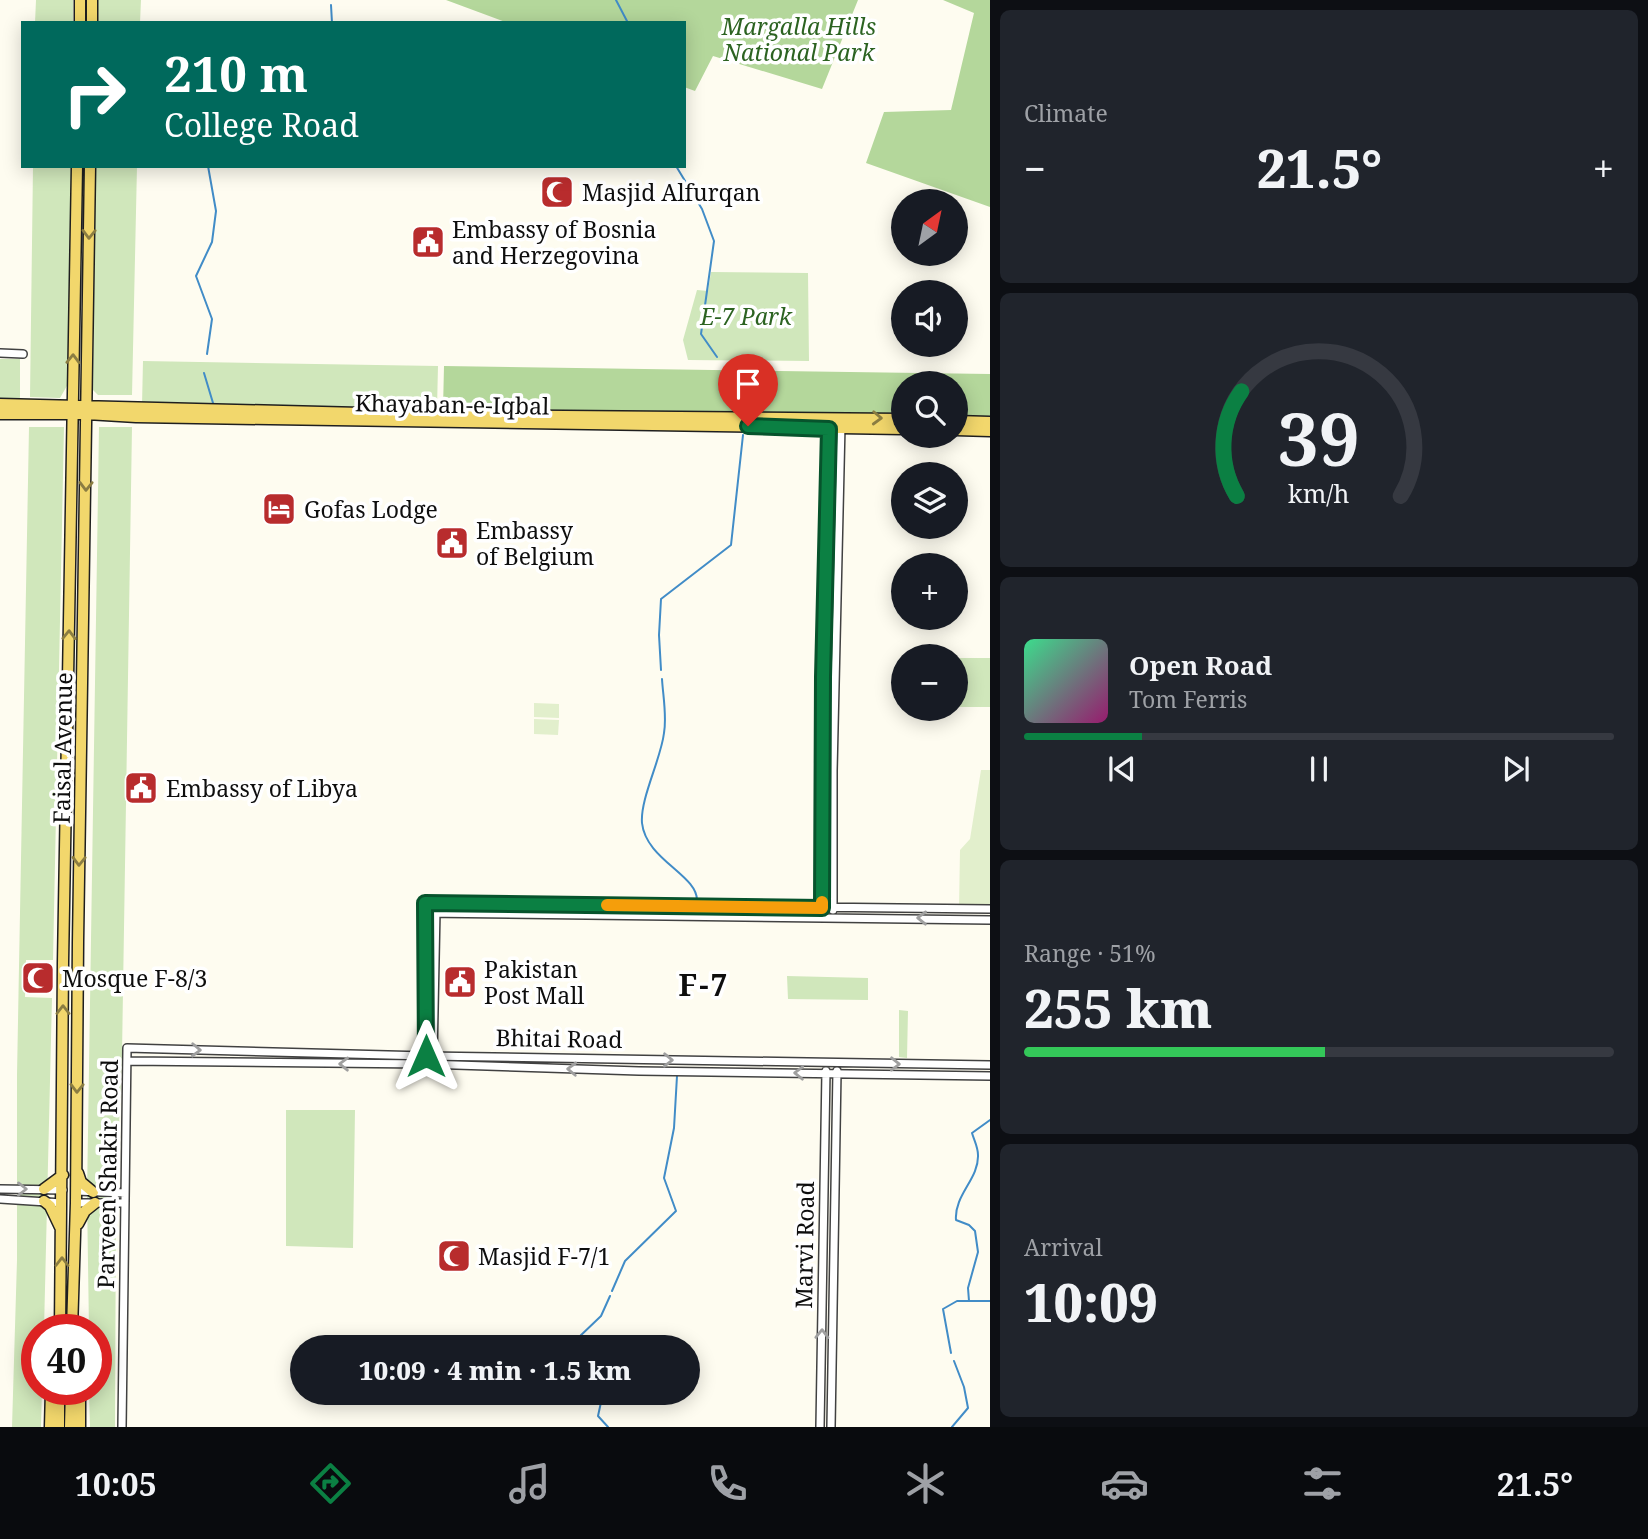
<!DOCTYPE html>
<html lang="en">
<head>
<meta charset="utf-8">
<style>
	body { margin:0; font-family:"Noto Serif",serif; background:#20242c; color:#f1f3f6; height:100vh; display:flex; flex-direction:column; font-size:26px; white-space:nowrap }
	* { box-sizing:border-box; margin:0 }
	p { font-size:23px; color:#9ea1a6 }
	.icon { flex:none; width:38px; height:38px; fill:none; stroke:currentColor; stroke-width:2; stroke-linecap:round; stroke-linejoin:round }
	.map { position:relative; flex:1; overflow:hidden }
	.side { display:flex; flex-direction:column; gap:10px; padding:10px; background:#0d0f14; width:658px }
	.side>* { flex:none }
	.hud { position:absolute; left:21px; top:21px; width:665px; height:147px; border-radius:0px; box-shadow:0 4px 18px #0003; background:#00695c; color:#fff; overflow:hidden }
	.needle { width:46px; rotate:33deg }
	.tools { position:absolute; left:891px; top:189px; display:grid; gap:14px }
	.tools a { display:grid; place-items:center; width:77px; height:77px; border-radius:50%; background:#171b24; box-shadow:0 4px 18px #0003; font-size:35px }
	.speed { position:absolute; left:21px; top:1314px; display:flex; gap:14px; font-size:35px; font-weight:700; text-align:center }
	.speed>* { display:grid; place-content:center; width:91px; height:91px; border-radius:50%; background:#171b24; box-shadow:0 4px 18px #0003; line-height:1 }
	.speed .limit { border:10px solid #d22; background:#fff; color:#111 }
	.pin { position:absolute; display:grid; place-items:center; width:60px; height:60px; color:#fff; margin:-72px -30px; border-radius:50% 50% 50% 0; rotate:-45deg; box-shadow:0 0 7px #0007 }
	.pin .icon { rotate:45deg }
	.me { position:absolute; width:77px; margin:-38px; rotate:0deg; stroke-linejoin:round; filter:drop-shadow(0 0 5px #0008) }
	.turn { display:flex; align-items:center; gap:24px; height:147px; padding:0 28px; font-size:32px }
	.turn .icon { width:91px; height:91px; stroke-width:2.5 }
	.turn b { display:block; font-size:49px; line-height:60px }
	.big { font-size:52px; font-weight:800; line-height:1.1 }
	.side .card { flex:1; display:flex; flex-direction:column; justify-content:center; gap:10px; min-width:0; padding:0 24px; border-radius:10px; background:#20242c }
	.side .dial { align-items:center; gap:0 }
	.dial svg { height:182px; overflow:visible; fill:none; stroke:#363941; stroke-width:7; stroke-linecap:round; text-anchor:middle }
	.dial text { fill:#f1f3f6; stroke:none }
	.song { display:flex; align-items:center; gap:21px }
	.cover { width:84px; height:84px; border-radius:10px; background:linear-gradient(135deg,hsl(150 70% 55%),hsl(320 70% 35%)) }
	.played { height:7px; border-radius:4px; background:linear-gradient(90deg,#0b8043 20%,#363941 20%) }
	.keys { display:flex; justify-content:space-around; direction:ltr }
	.heat { display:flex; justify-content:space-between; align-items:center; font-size:38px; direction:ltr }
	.charge { height:10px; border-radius:5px; background:linear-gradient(90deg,#34c759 51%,#363941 0) }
	.trip { position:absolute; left:290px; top:1335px; width:410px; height:70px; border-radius:35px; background:#171b24; box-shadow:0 4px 18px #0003; font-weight:800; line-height:70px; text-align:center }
	.tabs { display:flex; height:112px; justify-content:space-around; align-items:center; background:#090b0e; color:#9ea1a6 }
	.tabs .icon { width:49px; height:49px }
	.tabs .active { color:#0b8043 }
	.tabs b { font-size:32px; color:#f1f3f6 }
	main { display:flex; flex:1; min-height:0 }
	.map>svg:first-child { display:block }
</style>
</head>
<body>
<main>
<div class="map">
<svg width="990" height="1427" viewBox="0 0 990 1427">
	<rect width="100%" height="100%" fill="#fefcf0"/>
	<path fill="#d0e7bb" d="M36,0H73V23H35Z
		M97,0H141L140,23H97Z
		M33,166H71L68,384L60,398L30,397Z
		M95,166H137L132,395H98L93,390Z
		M711,272L808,273L809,361L688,360L683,340L697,290L708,291Z
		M0,359H20V398H0Z
		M143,361L438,366L437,408L142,405Z
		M29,427H64L53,960H26L25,997L52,998L44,1330H37V1390H42L41,1427H12L17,1260V1075Z
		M99,427H132L122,1054L116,1198L115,1427H90L89,1390H96V1330H89L87,1196Z
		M956,658H990V707H956Z
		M787,976L868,978V1000L788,999Z
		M899,1010L908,1011L907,1058L899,1057Z
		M286,1110H355L353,1248L286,1246Z"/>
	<path fill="#b4d79b" d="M446,0H858L822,89L713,56L695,91L684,87V23H508Z
		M943,0H990V207L866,163L884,112L951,110L974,13Z
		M444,366L990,374V416H956V383H903V415L443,409Z"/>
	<path fill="#e2efcc" d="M534,703L559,704V718L534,717Z
		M534,719L559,720L558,735L534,734Z
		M981,770H990V909H959L960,850L970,839Z"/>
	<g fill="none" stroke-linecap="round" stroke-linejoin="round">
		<path stroke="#418cc7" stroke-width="2" d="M616,0L628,23
			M331,5L332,23
			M676,166L702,209L714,241L701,334L717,357
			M207,354L212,319L196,276L212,242L216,211L208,166
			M204,373L213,403
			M720,382L742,404V408
			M661,670L659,635L661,599L731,545L743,435
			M662,679C663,696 667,716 664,733C661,759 640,799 642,823C646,860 698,875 697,901
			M612,1291L625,1261L676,1211L664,1178L674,1128L677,1076
			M970,1301H990
			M587,1348L578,1338L601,1316L610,1296
			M951,1353L943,1309L957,1301H969L968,1288L978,1252L975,1231L969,1225L956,1220C954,1195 979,1179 978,1155C978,1147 974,1140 972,1133L990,1120
			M603,1393L598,1416L608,1427
			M952,1427L968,1408L964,1387L954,1361"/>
		<defs>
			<path id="tertiary" d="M0,353L23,354
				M822,910L823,677L829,425
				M833,910V771L841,425
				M424,913L990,920
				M433,1059L436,910
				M425,1060V903L990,909
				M127,1061L425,1064L639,1071L990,1076
				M0,1189L63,1190
				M76,1191L125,1193
				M0,1199L62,1203
				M76,1203H125
				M122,1427L127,1048L426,1056L990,1065
				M820,1427L826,1071
				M831,1427L837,1071"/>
			<path id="primary" d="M80,23V0
				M92,23V0
				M0,404L439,415L903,419
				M0,414H87L136,417L903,429
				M956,421L990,422
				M956,430L990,431
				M78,1173L81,1182L93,1192
				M44,1189L63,1175
				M44,1201L50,1206L60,1227
				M78,1224L85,1211L95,1203
				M60,1330L63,963L77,166
				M72,1330L76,1203L78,942L90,166
				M50,1427L51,1390
				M59,1427V1390
				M70,1427L71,1390
				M80,1427V1390"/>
		</defs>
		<use href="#tertiary" stroke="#414141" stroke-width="10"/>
		<use href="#primary" stroke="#1f1f1f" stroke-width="13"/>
		<use href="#tertiary" stroke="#fff" stroke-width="7"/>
		<use href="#primary" stroke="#f2d76c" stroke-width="10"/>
	</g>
	<defs><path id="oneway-chevron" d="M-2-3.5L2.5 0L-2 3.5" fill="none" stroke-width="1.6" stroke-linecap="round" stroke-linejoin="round" transform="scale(1.75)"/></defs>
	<g stroke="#8b7d42">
		<use href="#oneway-chevron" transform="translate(89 234) rotate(91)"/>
		<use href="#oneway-chevron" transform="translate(73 359) rotate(-89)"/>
		<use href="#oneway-chevron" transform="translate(877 418) rotate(2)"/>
		<use href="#oneway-chevron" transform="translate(86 486) rotate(91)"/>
		<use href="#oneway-chevron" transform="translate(69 635) rotate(-89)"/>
		<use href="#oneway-chevron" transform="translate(79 861) rotate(91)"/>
		<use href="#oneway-chevron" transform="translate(63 1010) rotate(-90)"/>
		<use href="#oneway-chevron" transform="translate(77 1088) rotate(91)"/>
		<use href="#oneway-chevron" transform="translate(62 1262) rotate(-90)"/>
	</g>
	<g stroke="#9f9f9f">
		<use href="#oneway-chevron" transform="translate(922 918) rotate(-179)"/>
		<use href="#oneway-chevron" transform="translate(196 1050) rotate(2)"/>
		<use href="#oneway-chevron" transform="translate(668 1060) rotate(1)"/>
		<use href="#oneway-chevron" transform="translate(344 1064) rotate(-179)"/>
		<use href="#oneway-chevron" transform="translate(895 1064) rotate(1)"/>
		<use href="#oneway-chevron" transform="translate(572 1069) rotate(-178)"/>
		<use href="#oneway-chevron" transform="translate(799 1073) rotate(-179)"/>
		<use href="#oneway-chevron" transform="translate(22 1189)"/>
		<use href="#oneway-chevron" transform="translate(822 1334) rotate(-89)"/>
	</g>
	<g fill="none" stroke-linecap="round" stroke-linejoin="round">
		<defs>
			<path id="route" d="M426,1056L425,903L822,908L823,677L829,429L748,426"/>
		</defs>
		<use href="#route" stroke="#07532c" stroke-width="18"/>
		<use href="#route" stroke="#0b8043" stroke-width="12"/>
		<path stroke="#f59e0b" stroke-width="12" d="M607,905L822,908V902"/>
	</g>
	<defs>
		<symbol id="mosque-square" viewBox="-11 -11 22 22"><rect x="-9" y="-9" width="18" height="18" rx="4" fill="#b82c2d" stroke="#fff"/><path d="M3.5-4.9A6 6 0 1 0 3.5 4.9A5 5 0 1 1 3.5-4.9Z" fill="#fff"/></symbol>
		<symbol id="civic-square" viewBox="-11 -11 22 22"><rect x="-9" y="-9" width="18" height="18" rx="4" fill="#b82c2d" stroke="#fff"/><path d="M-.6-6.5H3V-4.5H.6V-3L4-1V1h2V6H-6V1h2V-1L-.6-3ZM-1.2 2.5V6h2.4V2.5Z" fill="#fff"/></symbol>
		<symbol id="hotel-square" viewBox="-11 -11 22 22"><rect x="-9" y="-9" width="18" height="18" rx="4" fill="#b82c2d" stroke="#fff"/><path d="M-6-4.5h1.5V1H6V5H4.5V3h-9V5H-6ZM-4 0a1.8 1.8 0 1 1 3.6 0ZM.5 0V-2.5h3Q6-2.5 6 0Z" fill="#fff"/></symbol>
	</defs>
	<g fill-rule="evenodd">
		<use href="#mosque-square" x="538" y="173" width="38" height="38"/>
		<use href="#civic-square" x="409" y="223" width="38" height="38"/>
		<use href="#hotel-square" x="260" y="490" width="38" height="38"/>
		<use href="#civic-square" x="433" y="524" width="38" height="38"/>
		<use href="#civic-square" x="122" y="769" width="38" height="38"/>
		<use href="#mosque-square" x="19" y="959" width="38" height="38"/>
		<use href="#civic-square" x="441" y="963" width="38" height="38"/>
		<use href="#mosque-square" x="435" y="1237" width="38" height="38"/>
	</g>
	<g text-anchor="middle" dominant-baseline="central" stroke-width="7" stroke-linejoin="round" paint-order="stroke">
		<g font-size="23" font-style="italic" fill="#2c6321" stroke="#fff">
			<text x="799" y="26">Margalla Hills<tspan x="799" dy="26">National Park</tspan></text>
			<text x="746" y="316">E-7 Park</text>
		</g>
		<g font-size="23" fill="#0e0e0e" stroke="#fff" text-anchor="start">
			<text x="582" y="192">Masjid Alfurqan</text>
			<text x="452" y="229">Embassy of Bosnia<tspan x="452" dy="26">and Herzegovina</tspan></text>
			<text x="304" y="509">Gofas Lodge</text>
			<text x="476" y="530">Embassy<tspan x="476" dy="26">of Belgium</tspan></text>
			<text x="166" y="788">Embassy of Libya</text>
			<text x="484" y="969">Pakistan<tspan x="484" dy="26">Post Mall</tspan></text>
			<text x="62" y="978">Mosque F-8/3</text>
			<text x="478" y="1256">Masjid F-7/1</text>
		</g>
		<g font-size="23" fill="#0e0e0e" stroke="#fff">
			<text transform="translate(452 404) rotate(1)">Khayaban-e-Iqbal</text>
			<text transform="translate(62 748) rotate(-89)">Faisal Avenue</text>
			<text transform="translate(559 1038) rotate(1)">Bhitai Road</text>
			<text transform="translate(107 1174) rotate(-89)">Parveen Shakir Road</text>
			<text transform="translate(804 1245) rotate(-89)">Marvi Road</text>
		</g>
		<g font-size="30" font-weight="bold" letter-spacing="2" fill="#0e0e0e" stroke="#fff">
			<text x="704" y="984">F-7</text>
		</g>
	</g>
</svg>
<div class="tools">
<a><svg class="needle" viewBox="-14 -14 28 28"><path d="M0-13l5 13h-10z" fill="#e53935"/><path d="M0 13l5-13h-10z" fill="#9ea1a6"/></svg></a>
<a><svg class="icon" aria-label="sound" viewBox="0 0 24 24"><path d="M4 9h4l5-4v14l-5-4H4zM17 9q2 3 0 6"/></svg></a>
<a><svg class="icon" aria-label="search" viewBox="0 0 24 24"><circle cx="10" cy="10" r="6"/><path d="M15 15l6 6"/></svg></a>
<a><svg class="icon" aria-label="layers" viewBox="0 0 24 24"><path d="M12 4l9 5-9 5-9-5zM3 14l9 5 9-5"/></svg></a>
<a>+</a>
<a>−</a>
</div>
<div class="speed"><div class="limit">40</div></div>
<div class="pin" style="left:748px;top:426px;background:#d93025"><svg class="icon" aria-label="arrive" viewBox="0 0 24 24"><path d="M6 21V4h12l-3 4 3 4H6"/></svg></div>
<svg class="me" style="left:426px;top:1056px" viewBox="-20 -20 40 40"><path d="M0-17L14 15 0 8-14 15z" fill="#0b8043" stroke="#fff" stroke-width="4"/></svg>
<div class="trip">10:09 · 4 min · 1.5 km</div>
<div class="hud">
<div class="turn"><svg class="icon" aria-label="right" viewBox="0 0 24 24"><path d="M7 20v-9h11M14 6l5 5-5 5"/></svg><div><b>210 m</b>College Road</div></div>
</div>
</div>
<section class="side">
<div class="card"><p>Climate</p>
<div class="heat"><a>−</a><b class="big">21.5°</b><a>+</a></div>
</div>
<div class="card dial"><svg viewBox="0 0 100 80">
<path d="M14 69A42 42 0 1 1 86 69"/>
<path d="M14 69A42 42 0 0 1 16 23" stroke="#0b8043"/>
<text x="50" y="56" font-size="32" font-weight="700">39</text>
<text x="50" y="72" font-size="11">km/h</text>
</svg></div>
<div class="card">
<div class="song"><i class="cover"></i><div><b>Open Road</b><p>Tom Ferris</p></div></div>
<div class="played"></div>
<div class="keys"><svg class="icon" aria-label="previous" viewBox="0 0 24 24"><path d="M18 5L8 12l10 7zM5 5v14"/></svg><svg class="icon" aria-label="pause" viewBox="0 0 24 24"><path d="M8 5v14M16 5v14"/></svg><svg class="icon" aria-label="next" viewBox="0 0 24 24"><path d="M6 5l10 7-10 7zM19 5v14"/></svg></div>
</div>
<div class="card"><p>Range · 51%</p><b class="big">255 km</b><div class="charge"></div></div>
<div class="card"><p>Arrival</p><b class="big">10:09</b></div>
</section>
</main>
<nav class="tabs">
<b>10:05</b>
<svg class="icon active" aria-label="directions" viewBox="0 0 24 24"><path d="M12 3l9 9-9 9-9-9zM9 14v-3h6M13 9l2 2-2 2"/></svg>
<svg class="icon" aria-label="music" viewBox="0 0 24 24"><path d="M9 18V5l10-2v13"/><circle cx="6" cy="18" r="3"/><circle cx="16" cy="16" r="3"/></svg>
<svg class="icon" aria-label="phone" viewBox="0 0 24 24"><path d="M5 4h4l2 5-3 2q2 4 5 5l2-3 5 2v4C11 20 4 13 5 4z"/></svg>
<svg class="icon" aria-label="climate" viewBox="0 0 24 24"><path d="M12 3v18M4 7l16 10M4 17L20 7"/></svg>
<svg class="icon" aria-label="car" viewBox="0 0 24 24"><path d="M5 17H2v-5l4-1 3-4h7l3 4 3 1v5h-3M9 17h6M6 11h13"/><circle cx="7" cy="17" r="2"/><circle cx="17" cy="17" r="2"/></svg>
<svg class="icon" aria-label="filters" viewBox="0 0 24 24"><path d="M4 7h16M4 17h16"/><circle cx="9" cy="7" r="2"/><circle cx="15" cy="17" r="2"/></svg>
<b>21.5°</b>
</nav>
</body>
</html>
